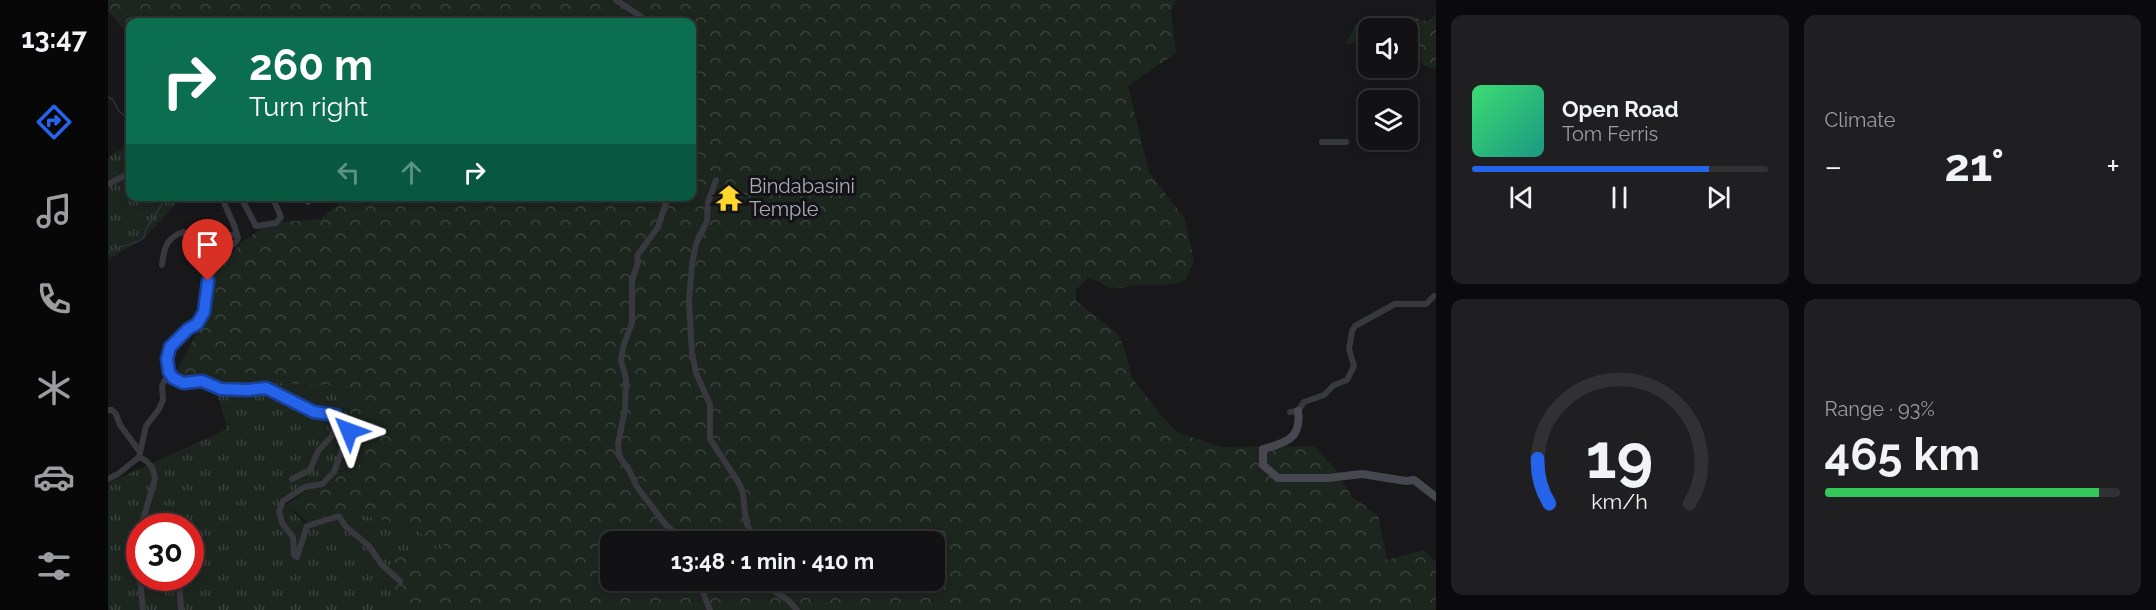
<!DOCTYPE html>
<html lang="en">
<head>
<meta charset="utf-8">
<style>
	body { margin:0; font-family:Raleway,sans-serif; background:#1f1f22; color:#f1f3f6; height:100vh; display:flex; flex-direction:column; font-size:22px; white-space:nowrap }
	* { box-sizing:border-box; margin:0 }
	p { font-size:20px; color:#9c9da0 }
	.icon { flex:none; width:33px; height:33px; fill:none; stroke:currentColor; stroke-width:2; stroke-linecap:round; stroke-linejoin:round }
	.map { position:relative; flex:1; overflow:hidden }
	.sheet { display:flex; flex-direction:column; gap:15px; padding:15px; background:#0a090b; width:720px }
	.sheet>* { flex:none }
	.top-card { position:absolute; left:18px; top:18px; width:570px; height:183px; border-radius:12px; box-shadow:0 3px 9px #0003,0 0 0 2px #313134; background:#0b6e4f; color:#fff; overflow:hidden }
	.tools { position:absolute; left:1250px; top:18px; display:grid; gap:12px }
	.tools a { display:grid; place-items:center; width:60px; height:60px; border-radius:12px; background:#121114; box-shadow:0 3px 9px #0003,0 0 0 2px #313134; font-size:30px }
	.speed { position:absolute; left:18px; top:513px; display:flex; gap:12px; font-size:30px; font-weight:700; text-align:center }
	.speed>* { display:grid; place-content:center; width:78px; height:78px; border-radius:50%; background:#121114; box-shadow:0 3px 9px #0003,0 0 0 2px #313134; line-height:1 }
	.speed .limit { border:9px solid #d22; background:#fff; color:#111 }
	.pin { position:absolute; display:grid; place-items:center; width:51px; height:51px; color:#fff; margin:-62px -26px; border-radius:50% 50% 50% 0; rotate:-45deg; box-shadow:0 0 6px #0007 }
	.pin .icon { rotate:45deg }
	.me { position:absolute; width:66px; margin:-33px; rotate:314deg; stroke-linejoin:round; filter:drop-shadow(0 0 4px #0008) }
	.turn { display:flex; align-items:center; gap:21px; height:126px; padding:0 24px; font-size:27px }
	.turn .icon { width:78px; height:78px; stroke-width:2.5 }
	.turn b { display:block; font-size:42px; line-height:51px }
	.lanes { display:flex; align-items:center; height:57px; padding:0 24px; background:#0003; justify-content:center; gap:30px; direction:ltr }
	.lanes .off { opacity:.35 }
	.big { font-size:45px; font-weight:700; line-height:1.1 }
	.sheet .tile { flex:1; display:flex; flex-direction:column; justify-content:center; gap:9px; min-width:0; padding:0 21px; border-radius:12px; background:#1f1f22 }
	.sheet .dial { align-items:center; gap:0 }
	.dial svg { height:156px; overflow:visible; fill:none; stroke:#313134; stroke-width:7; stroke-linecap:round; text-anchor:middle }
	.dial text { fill:#f1f3f6; stroke:none }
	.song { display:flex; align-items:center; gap:18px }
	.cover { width:72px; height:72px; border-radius:9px; background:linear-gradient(135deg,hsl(140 70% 55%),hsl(170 70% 35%)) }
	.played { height:6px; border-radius:3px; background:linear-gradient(90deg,#2563eb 80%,#313134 80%) }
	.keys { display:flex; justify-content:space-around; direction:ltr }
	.heat { display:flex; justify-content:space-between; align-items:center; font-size:33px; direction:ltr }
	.charge { height:9px; border-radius:4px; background:linear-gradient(90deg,#34c759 93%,#313134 0) }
	.sheet .tiles { flex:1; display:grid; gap:15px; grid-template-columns:repeat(2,1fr) }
	.trip { position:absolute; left:492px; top:531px; width:345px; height:60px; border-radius:12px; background:#121114; box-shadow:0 3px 9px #0003,0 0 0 2px #313134; font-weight:700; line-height:60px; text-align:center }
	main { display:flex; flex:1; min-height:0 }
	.tabs { display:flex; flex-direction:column; width:108px; justify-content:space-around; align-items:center; background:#070708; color:#9c9da0 }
	.tabs .icon { width:42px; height:42px }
	.tabs .current { color:#2563eb }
	.tabs b { font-size:27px; color:#f1f3f6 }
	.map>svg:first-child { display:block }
</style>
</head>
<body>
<main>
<nav class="tabs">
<b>13:47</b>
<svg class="icon current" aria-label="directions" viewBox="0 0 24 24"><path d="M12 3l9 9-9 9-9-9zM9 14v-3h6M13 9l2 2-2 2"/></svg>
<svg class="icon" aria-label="music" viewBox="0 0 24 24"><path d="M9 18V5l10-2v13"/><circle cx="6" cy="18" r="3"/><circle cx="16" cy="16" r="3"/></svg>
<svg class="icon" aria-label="phone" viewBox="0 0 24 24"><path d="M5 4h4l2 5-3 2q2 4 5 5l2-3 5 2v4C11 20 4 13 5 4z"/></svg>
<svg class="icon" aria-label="climate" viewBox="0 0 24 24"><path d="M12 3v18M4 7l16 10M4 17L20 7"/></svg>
<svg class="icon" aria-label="car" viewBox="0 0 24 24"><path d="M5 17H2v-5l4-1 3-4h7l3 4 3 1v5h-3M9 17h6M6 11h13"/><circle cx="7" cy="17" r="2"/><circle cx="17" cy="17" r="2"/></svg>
<svg class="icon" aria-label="filters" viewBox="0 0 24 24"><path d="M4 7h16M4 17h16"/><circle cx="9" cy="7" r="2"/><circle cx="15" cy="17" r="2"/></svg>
</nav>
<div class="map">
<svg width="1328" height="610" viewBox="0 0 1328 610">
	<defs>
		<pattern id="grass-tufts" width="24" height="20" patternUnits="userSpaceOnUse" patternTransform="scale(1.5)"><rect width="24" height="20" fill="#1d251f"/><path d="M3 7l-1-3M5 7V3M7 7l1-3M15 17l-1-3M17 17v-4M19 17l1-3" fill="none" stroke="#3b423d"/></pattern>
		<pattern id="forest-crowns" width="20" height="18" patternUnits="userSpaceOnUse" patternTransform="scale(1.5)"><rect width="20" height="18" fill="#1d251f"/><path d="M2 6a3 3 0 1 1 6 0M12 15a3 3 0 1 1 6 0" fill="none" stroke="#3b423d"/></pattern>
	</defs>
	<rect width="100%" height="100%" fill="#18171a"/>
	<path fill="url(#grass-tufts)" fill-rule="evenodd" d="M22,143V196L75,197L36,238L0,260V157Z
		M65,378L236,386L245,442L255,461L247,469L226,472L175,501L199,526L238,511L300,526L338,547L309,554L283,555L288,610H0V483L119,429L110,396ZM32,526H82V578H32Z"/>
	<path fill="url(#forest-crowns)" fill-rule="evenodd" d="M0,0H1068L1063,10L1068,53L1020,86L1041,172L1077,219L1086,261L1077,281C1061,287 1046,284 1029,285C1021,286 1013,289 1005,288C993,287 994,279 979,279L968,290V301L1008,332L1016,347L1024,378L1058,421L1071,433L1113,447L1206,446L1227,469L1244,497L1270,515L1279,560L1315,550L1328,562V610H288L283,555L309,554L337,546L300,526L238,511L202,523L178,505L223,474L247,469L255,461L245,442L236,386L65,378L99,314L104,273L134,242L161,223L212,219L231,204L228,197L584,196V22H22V37L0,11ZM502,542H826V580H502Z
		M1328,7V69L1316,66L1312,59L1314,50L1311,45L1299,43V28H1260V41L1238,44L1248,24L1304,16L1319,22L1327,15Z"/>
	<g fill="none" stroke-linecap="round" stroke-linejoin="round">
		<path stroke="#2c343f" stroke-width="1.5" d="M0,97L5,100L11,111L22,121
			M0,252C13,244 25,246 36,238L37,231L59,196"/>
		<path stroke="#38383f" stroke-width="6" d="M508,0L541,22
			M1214,142H1238
			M608,180L600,202L599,221L588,244L584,264L581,302L584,353L588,373L602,404V439L632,485L635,494L638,522L648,542
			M0,184L22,173
			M132,196L148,226L168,223L173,217L164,196
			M197,196L200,202
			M560,196L550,227L529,256L530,262L524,281V323L516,344L513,360L518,379L517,409L510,444L511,456L522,472L529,487L558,525L577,542
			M54,265C56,248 58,238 75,232L83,235L89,241L104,234L112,237L129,234
			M61,372L71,382L94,381L113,389L140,390L158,388L206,412L228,415L229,421L240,426L241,431L226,472L214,484L197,487L175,501L171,511L174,523L185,537L186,555L189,557L199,526L231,516L237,526L261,546L274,565L292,581
			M0,410H4L8,414L12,425L32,452
			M1182,412L1190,411L1196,402L1216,395L1226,385L1239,380L1246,366L1241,349L1244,331L1247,326L1287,304H1318L1326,296
			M31,457C42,461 46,469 47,479L33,526
			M0,479L10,474L31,457L38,426L51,409L55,400L54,386L61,372L59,359L62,347L80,329L89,324L96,312L98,287L104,273L116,252L128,242L130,238L126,225L113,196
			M184,479L202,470L210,451L224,436L229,421
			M32,537V568
			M32,578L35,610
			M71,579L73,610
			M590,580L602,610
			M649,580L680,600L689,610"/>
		<path stroke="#46474f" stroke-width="8" d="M1190,411C1194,438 1178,443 1155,449V465L1170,478H1220L1254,474L1298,481L1306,480L1328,497"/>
	</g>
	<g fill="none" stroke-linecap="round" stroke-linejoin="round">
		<defs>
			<path id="route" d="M100,281L96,312L89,324L80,329L62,347L59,359L61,372L65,378L75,383L94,381L113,389L140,390L158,388L206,412L228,415L229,421L240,426L241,431"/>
		</defs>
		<use href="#route" stroke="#184099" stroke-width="15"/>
		<use href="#route" stroke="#2563eb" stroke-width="10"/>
	</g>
	<defs>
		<symbol id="temple-bare" viewBox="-9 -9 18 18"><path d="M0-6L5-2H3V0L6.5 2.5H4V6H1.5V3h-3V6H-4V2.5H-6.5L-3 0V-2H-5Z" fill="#fdd72c" stroke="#131215" stroke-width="2.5" paint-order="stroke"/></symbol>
	</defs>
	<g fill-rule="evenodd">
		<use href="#temple-bare" x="602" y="179" width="38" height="38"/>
	</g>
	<g text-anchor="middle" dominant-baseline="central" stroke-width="6" stroke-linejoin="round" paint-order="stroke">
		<g font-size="20" fill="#a9acba" stroke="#131215" text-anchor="start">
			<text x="641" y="186">Bindabasini<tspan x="641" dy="23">Temple</tspan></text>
		</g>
	</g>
</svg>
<div class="tools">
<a><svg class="icon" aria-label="sound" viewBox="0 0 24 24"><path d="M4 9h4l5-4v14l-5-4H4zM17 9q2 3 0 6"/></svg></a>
<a><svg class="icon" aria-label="layers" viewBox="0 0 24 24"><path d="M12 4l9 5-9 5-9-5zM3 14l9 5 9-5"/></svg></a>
</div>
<div class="speed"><div class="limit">30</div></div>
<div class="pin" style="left:100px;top:281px;background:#d93025"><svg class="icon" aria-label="arrive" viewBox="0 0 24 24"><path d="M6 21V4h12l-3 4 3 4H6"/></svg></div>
<svg class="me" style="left:241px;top:431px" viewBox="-20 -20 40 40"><path d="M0-17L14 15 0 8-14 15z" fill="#2563eb" stroke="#fff" stroke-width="4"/></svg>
<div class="trip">13:48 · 1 min · 410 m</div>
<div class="top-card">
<div class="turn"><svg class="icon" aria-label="right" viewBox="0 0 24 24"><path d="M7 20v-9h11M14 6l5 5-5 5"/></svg><div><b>260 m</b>Turn right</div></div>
<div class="lanes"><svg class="icon off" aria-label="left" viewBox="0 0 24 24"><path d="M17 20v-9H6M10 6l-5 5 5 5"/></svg><svg class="icon off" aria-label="ahead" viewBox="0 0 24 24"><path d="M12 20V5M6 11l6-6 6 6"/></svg><svg class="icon" aria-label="right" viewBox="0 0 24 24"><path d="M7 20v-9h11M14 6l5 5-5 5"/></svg></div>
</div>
</div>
<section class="sheet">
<div class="tiles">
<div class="tile">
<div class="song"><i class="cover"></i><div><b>Open Road</b><p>Tom Ferris</p></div></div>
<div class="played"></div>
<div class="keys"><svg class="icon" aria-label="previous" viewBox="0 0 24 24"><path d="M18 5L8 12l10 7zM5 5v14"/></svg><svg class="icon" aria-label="pause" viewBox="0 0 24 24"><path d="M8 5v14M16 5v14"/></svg><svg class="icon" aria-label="next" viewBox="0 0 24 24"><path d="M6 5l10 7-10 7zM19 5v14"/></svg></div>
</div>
<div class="tile"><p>Climate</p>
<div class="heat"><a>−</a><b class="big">21°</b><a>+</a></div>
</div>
<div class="tile dial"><svg viewBox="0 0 100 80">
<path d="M14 69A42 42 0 1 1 86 69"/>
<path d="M14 69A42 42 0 0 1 8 46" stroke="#2563eb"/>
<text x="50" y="56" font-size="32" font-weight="700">19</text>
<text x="50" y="72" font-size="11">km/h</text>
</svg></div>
<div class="tile"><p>Range · 93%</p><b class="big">465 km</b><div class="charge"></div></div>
</div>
</section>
</main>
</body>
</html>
